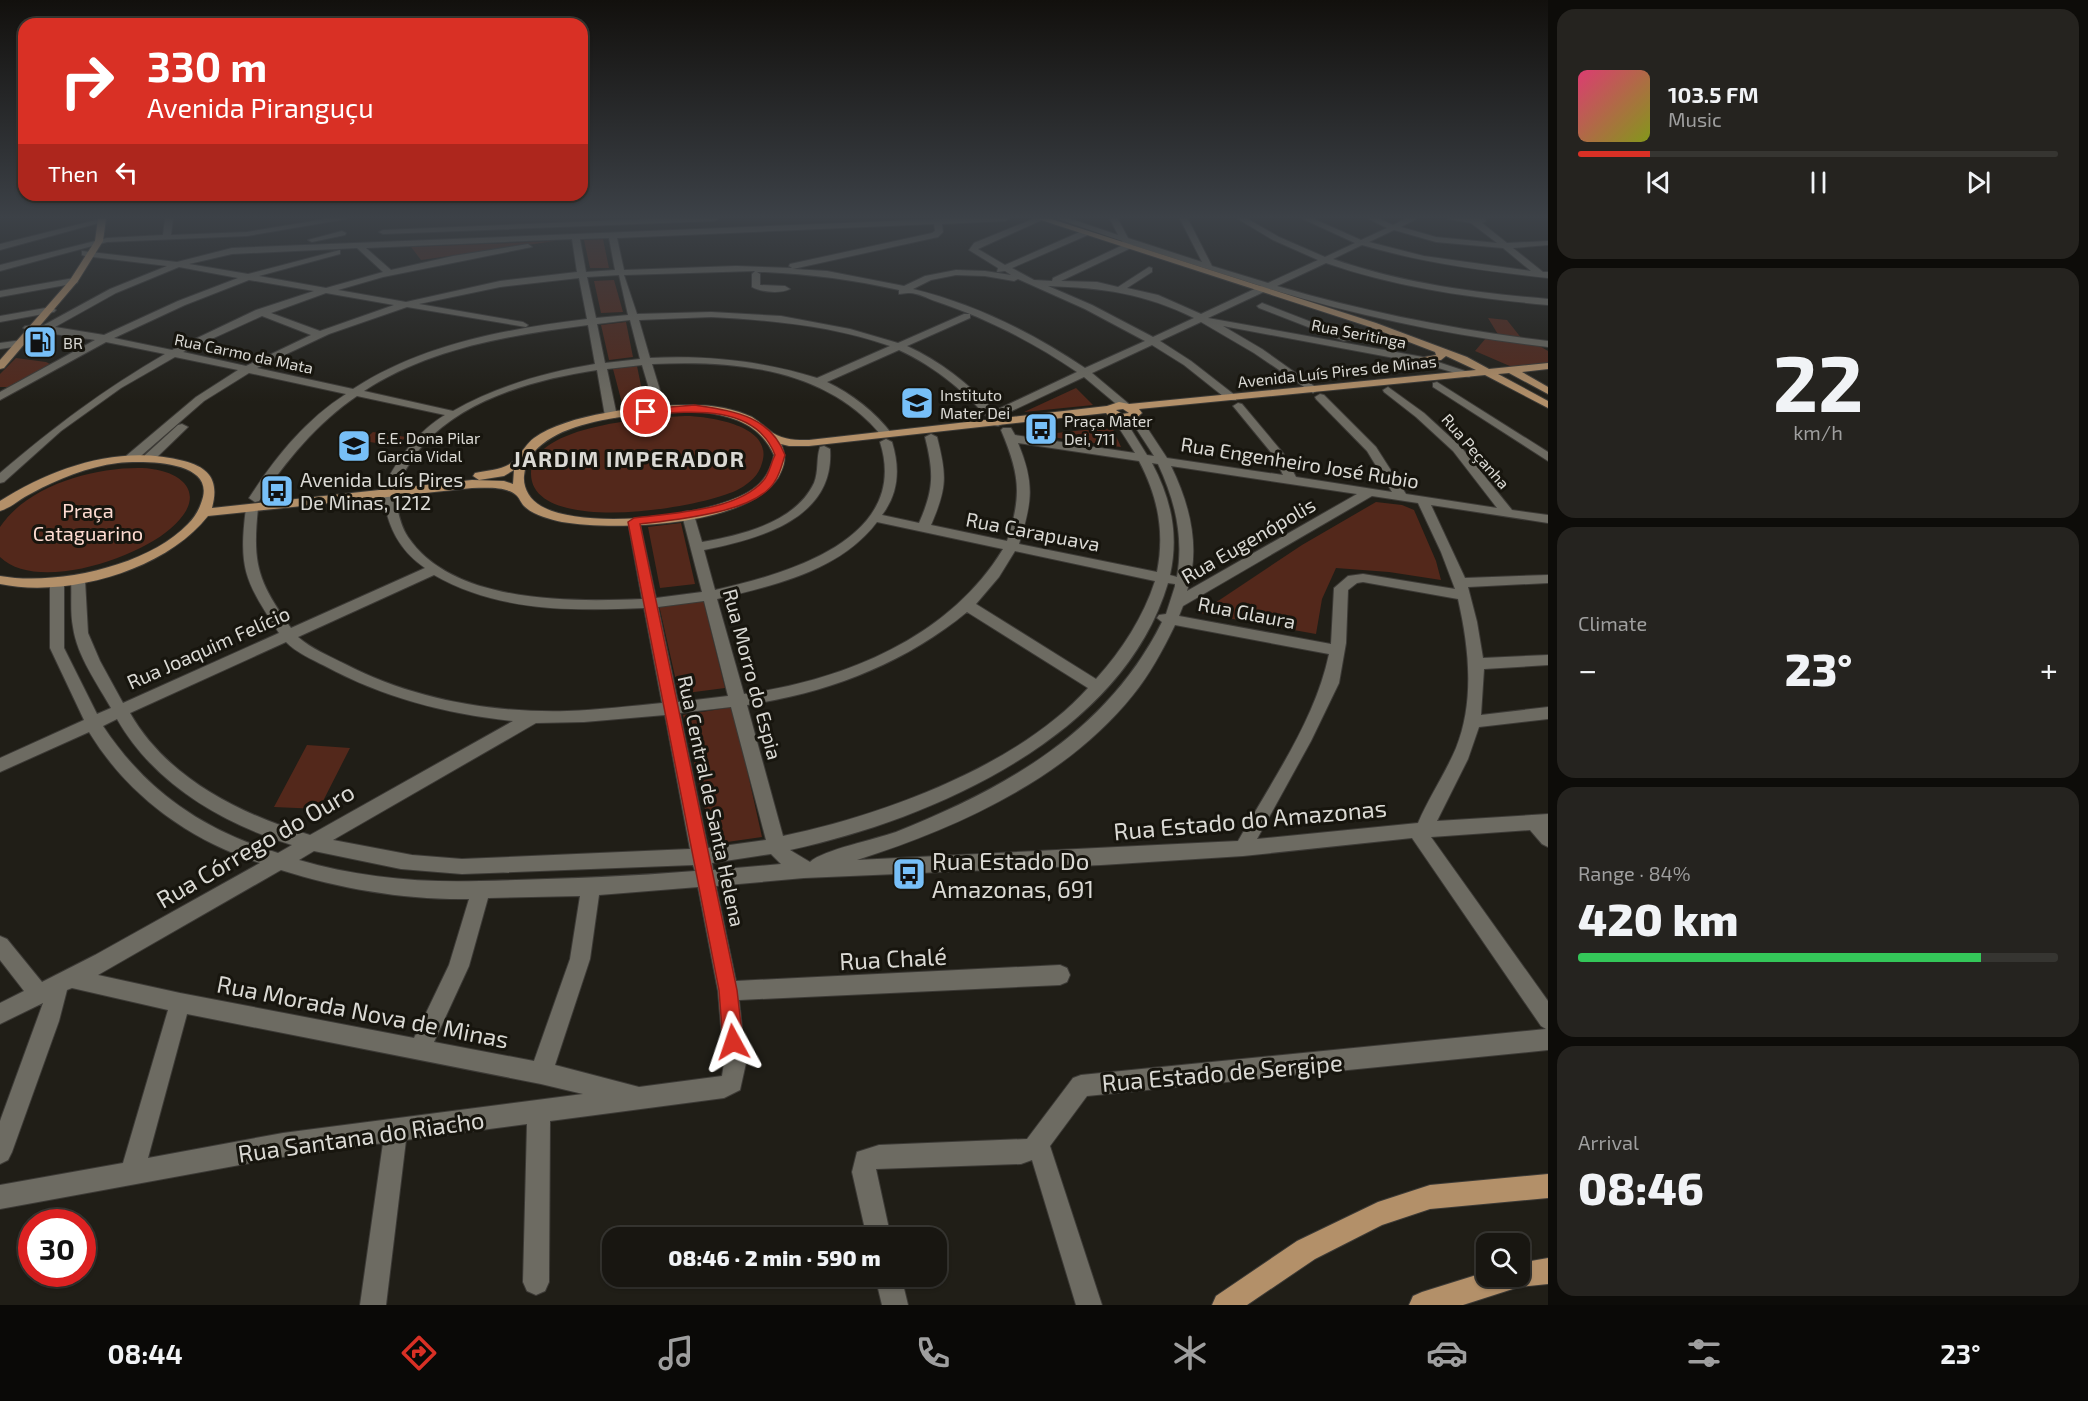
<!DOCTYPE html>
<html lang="en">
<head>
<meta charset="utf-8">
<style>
	body { margin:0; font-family:"Exo 2",sans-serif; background:#25231f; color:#f1f3f6; height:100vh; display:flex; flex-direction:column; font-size:22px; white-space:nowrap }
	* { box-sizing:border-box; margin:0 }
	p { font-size:20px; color:#9f9f9f }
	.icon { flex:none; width:33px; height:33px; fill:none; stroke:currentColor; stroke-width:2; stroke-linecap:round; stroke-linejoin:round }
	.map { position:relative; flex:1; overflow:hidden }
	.side { display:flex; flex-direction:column; gap:9px; padding:9px; background:#0d0c09; width:540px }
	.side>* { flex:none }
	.banner { position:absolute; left:18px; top:18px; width:570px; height:183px; border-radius:18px; box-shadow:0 2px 4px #0004,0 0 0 2px #363531; background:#d93025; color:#fff; overflow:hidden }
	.buttons { position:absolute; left:1476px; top:1233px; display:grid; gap:12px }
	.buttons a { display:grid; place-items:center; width:54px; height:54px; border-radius:12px; background:#181611; box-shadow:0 2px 4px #0004,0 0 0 2px #363531; font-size:30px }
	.speed { position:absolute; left:18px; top:1209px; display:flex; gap:12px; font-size:30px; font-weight:700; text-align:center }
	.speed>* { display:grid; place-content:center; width:78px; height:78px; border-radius:50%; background:#181611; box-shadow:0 2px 4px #0004,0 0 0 2px #363531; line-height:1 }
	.speed .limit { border:9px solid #d22; background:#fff; color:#111 }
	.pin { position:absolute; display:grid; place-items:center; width:51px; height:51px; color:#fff; margin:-26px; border:3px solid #fff; border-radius:50%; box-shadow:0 2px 6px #0007 }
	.me { position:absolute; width:66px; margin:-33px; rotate:355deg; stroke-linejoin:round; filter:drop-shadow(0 0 4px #0008) }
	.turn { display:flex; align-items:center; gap:21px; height:126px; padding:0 30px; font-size:27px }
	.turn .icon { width:78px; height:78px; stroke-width:2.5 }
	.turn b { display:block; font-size:42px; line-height:51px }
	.then { display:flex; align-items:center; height:57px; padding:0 30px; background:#0003; gap:12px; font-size:22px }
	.big { font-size:45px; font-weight:800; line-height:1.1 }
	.side .card { flex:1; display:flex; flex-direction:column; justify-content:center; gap:9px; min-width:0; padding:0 21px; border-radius:18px; background:#25231f }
	.side .dial { align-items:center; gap:0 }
	.dial b { font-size:78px; line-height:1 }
	.song { display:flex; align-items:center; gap:18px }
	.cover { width:72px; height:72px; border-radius:9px; background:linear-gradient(135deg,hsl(340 70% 55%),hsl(70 70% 35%)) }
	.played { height:6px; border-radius:3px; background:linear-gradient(90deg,#d93025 15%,#363531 15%) }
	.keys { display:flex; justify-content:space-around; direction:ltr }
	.heat { display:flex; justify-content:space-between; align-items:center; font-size:33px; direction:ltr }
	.charge { height:9px; border-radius:4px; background:linear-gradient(90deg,#34c759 84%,#363531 0) }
	.trip { position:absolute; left:602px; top:1227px; width:345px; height:60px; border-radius:18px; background:#181611; box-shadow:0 2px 4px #0004,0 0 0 2px #363531; font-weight:800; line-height:60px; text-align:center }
	.tab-bar { display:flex; height:96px; justify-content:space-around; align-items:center; background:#0a0907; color:#9f9f9f }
	.tab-bar .icon { width:42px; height:42px }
	.tab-bar .selected { color:#d93025 }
	.tab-bar b { font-size:27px; color:#f1f3f6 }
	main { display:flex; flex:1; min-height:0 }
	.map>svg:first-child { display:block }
</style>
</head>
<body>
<main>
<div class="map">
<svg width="1548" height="1305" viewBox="0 0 1548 1305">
	<rect width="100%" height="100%" fill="#201e17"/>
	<path fill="#53281b" d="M603,239L609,268H590L584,240Z
		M555,241L421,260L411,247Z
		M614,280L623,312L601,313L594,281Z
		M1488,318L1507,320L1522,339L1499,336Z
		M626,322L633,357L609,360L601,325Z
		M1486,338L1538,345L1548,351V363L1512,367L1475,351Z
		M16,358L46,362L50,364L9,387H0V374Z
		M637,366L645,405L623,407L613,369Z
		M1076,388L1093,405L1024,412Z
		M688,416C712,417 774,426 762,463C759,475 750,483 739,489C705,508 532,537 531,474C531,424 654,417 688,416Z
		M1112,427L1121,447L1038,435Z
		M373,432L406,437L396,446L363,441Z
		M142,468C184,470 210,495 170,529C137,558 37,593 0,557V527C28,485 94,467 142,468Z
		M1376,502L1402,505L1414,510L1436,561L1441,580L1389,572L1336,568L1322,599L1316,634L1200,613L1302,545Z
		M681,523L695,584L660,588L648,527Z
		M703,599L725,688L679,694L659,605Z
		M733,707L762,837L713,844L683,715Z
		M307,745L350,748L319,809L274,807Z"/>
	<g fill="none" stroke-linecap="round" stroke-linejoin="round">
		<defs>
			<path id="minor" d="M100,219L106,221L0,250V244Z
				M165,219H173L171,235L247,232L325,219H346L247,236L107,242L0,271V265L107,238L163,235Z
				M647,219H718L714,221L383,234L379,232L383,230Z
				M942,219H1009L1005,221L942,224L943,232L938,237L793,269L827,271L904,286L925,276L956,270L985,271L1011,275L1005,271L997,272L998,268L969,250L974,243L1033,219H1044L978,249L1005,265L1082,231H1088V235L1012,268L1034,280L1052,281L1053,278L1123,245L1122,241L1058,219H1071L1118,235L1110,219H1118L1128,238L1202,262L1180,219H1188L1212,266L1268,283L1318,260L1273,240L1238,219H1248L1279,237L1325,257L1355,243L1303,219H1314L1361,240L1387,228L1369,219H1380L1393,225L1405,219H1416L1401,227L1436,237L1497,243L1471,223L1448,219H1484L1486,221L1482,223L1507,243L1548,241V245L1513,248L1543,272H1548V278C1485,271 1423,263 1362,245L1333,259C1402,283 1475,293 1548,299V305C1473,298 1398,288 1326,263L1277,286C1366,312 1456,330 1548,341V347C1453,336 1361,317 1270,289L1208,318L1423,357L1474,374L1469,377L1421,363L1223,326L1262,349L1317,388L1318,390L1313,393L1254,353L1201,322L1160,341L1191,361L1236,396V400H1228L1184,365L1152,345L1092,373L1129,404V408H1121L1084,377L999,417L1004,423L998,426L994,425C968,394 936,367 899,350L827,382C852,394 875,412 892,434L886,437L882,436C826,368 735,360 652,364L666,410L664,412H656L642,365L607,369L617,416L615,418H607L605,416L597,370C537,379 466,398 424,444C412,457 405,472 395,487L391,488L385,484C399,457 418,431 445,415L357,396C316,424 287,460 259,501L255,502L249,498C275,458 305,420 346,394L249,373L204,401L134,462H126V456L196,397L238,370L175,357L121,388L61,431L4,482L0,483V473C54,427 103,390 165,354L106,342L0,400V392L95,340C85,338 27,331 23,328L25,326L44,325L110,289L167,266L85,256L82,255V251L177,262L232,248ZM934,224L935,231L932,233L790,264L789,266L792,268L736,266L624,270L617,238ZM1394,230L1436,242L1503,248L1531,271L1424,256L1369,242ZM609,238L615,270L586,272L580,239ZM572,239L577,272L500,281L406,302L338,290L383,277L532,247L528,244L453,256L391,270L366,248ZM1132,245L1261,286L1201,314L1158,295L1127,288L1152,272V268L1149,267L1118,287L1097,282L1061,281L1131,248ZM357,248L383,272L326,288L259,276L340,254V250L248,274L189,264L232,254ZM179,267L238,278L178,301L104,335L55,327L116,293ZM755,271L752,274V287C760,292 781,294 790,289L785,286L760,285V274L757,272H765C810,274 855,280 899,290V294C902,294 905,293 908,293C916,292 927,298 935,301C986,318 1033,342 1077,372L994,411C969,384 940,361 907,346L970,318V314H964L898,343L850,329L781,316L711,312L637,314L624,275ZM619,275L628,315L596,318L587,277ZM956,275L985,276L1014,281L1018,279L1085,309L1145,341L1085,368C1033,333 975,304 913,289L931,280ZM579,278L587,319C506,329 422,344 353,389L257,368L329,334L407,307L526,327L528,325L523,322L419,304L500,287ZM249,280L314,291L256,310L172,350L114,338L185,305ZM1048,286C1103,288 1143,293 1194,318L1153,337L1092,305ZM326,293L394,305L320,331L271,313ZM262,316L311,335L246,366L183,352ZM711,317C772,320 833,326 890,346L817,378C762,361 708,355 650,358L639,320ZM630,320L640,359L605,363L597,324ZM588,325L595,364C546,372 497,386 453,411L364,391C430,348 511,335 588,325Z
				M342,231L346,233L345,235L312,242L308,240Z
				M74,278L78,281L77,283L0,297V291Z
				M1262,303L1350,337L1352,339L1344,341L1259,308L1257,306Z
				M51,307L56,310L54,312L0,322V316Z
				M22,340L26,341V345L0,349V343Z
				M1437,382L1548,452V461L1433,387V383Z
				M1388,387L1424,413L1461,447L1512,510L1548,515V523L1431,505L1465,578L1548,575V583L1468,587L1477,622L1483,658L1548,655V665L1484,669L1481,715L1548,707V719L1479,727L1468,759L1437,821L1548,814V847L1542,844L1530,830L1431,837L1548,1001V1050L1087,1096L1050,1146L1102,1305H1076L1032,1160L1021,1164L876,1169L891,1238H867L852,1172L857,1152L879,1145L1027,1139L1073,1078L1081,1075L1546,1029L1541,1026L1412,838L1243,856L1101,865L804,878L716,886L736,981L1060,965L1067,968L1070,975L1067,982L1060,985L739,1000L746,1063L740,1090L724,1098L550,1121L549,1282L545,1291L536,1295L527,1291L523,1282L527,1124L406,1140L386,1305H360L383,1143L283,1157L0,1209V1185L123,1163L168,1010L72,988L67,990L59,1021L12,1152L8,1160L0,1164V1121L43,1003L0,1024V1003L24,991L0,960V936L7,939L42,982L95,955L260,863C189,840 128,796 89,732L0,772V758L84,720L50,648V583L52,580L57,579L64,583V648L97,714L111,708C97,683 77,656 73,627C70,612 72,596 71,580L73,577L78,576L85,580L88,633L100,661L123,703L279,633C246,582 238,571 246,508L252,504L258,508C252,565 258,581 291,628L425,568C399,550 387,526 383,494L385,491L389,490L395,494C397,509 400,525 408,537C453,604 572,602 642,599L628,522L629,519H639L656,598L702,592L682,515L683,512L688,511L694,515L702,542C741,535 795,523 814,483C819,471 816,458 820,447L824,446L830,449C835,519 759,539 704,550L715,590C785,574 911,540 880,442L886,439L892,442C900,468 899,493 882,515L919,523C934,489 934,473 925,437L931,434L937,437C947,476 947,488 931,525L1007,541C1022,495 1020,475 1001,430L1003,428H1011L1015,435L1135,453L1112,417L1118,414L1122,415L1147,455L1154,456L1128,416L1130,414H1138L1167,458L1283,475L1274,456L1233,406L1238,403L1242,404L1283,453L1296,477L1392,492L1367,451L1316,399L1315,397L1320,394L1324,395L1376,447L1406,494L1497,508L1453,451L1416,417L1384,392L1383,390ZM1018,443L1139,461C1158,497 1165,532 1157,572L1019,544C1032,502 1035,484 1018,443ZM1152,463L1158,464C1175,501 1184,536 1177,577L1170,575C1179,534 1171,499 1152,463ZM1171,466L1357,494L1187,591C1201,548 1190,505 1171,466ZM1372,496L1418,503L1441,552L1455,589L1363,574L1348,576L1334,588L1331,644L1179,616L1183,606ZM877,522L1003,549C949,638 844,680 744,694L717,599C775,585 840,571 877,522ZM1015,551L1155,581C1143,618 1122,650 1096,679L976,604L999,577ZM434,575C498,612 573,611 644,608L662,703C630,706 599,710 567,711C492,713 412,699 345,664C329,656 312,649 298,637ZM1363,582L1458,599C1469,647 1475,701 1456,748C1445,774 1429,797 1418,823L1257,839L1311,741L1339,683L1346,643L1348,590L1357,583ZM1168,583L1175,584V586L1166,614L1159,615L1157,618L1162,622C1107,732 1006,788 896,832C877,839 822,850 810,862L790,850C933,819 1123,736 1168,583ZM704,601L728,696L678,702L658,607ZM967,612L1088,688C1018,766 883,815 783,836L747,705C827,693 904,664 967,612ZM1175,625L1329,654C1315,721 1271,782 1238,841L857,860C957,828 1066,779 1133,695C1150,674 1163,650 1175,625ZM286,642C297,653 311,659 325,666C384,698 447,714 513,721L310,835C240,814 168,779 130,713ZM731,707L766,840L708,848L680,713ZM665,715L690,849L462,859L412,855L333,840L536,723L584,722ZM117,719C154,784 223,824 292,845L278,853C203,830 146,791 103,726ZM314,851L401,869L462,874L693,865L695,871C623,877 552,879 480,881C420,883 357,877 299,860ZM771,854L781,864L713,870L712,863ZM281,870C341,889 406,900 469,899L449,965L414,1038L180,993L98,975ZM698,887L718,991L724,1063L722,1076L639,1087L555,1065L590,959L599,895ZM580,896L570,959L534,1061L434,1042L469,966L488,898ZM187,1014L541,1084L583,1094L283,1133L148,1158Z
				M182,424L188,427L186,429L153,461H145V455L178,425Z
				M875,1276H901L908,1305H882Z"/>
			<path id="major" d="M98,219H106L103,241L78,281L4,368L0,369V360L70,280L95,241Z
				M1038,219H1051L1376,323L1467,357L1489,369L1548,363V369L1522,372L1548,387V394L1509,373L1498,374L1548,401V408L1485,375L1139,409L1142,413C1132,423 1116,424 1106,413L809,446H789L781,444C787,457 785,465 778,478C745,527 615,531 562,522C549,519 533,515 524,506C521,503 519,497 516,495C505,486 486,488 472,488L208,516C165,571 66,598 0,584V576C56,586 148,566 188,524C196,516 200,508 203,497C212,459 139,461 118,463C87,467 58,479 32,493C21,498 11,508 0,511V501C54,467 121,444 184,461C211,468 219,482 212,508L472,480L504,481L513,484L514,470L504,476L479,480L473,476L475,473C488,470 507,470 517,458C522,452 527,443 534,438C568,413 652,404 694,405C713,405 735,409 752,417C760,422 766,428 773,433C784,440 797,440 809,440L1107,406L1119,402L1129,404L1476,370L1446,356L1441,360L1419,362V358L1436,355L1435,352L1370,327ZM1123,409L1129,413L1122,414L1116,410ZM695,411C729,415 759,422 774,455C771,469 765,481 753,489C713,517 584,531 541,506C530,500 523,488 524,476C531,415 649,414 695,411Z
				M1548,1174V1198L1430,1209L1382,1225L1315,1259L1247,1305H1212L1216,1296L1297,1241L1378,1202L1430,1185Z
				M1548,1258V1284L1519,1287L1463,1305H1409L1413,1296L1422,1292L1486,1272V1276H1520V1263Z"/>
		</defs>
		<use href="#minor" stroke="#3c3a36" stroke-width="2"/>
		<use href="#major" stroke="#3c3a36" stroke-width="2"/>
		<use href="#minor" fill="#6d6b62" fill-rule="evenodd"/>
		<use href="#major" fill="#b39069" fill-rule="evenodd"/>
	</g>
	<linearGradient id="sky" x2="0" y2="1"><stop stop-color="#12100d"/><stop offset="0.54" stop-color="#3c4147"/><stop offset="1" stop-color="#3c4147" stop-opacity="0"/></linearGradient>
	<rect width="1548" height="402" fill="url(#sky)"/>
	<path fill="#d93025" stroke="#8d1f18" stroke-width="1.5" d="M695,405C732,411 770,415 785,455C782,464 780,474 775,481C757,513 674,520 640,524L737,990L743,1042L740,1049L733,1052L726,1049L723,1042L719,990L628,522L634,518C671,513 737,511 763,481C769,475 771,463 775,455C756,404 690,411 646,415L641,412L646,409Z"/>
	<defs>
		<symbol id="fuel-square" viewBox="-11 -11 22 22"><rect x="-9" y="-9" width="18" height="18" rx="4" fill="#77bff7" stroke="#17150e"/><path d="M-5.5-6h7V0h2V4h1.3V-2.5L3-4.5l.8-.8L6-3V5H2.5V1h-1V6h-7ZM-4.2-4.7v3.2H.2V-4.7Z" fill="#111"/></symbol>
		<symbol id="school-square" viewBox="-11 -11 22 22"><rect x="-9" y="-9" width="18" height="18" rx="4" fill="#77bff7" stroke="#17150e"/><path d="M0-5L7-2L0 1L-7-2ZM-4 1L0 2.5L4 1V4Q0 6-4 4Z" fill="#111"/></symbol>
		<symbol id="bus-square" viewBox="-11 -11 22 22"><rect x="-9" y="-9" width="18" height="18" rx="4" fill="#77bff7" stroke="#17150e"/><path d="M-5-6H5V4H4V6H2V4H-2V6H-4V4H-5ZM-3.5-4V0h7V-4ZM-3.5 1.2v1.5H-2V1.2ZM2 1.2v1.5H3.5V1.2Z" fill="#111"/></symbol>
	</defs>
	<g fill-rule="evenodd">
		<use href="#fuel-square" x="21" y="323" width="38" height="38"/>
		<use href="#school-square" x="898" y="384" width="38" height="38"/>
		<use href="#bus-square" x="1022" y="410" width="38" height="38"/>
		<use href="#school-square" x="335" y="427" width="38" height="38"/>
		<use href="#bus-square" x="258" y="472" width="38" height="38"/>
		<use href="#bus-square" x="890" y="855" width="38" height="38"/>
	</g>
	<g text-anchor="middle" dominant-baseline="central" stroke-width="6" stroke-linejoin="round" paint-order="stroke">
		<g font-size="16" fill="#dad9d4" stroke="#17150e">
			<text transform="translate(1359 333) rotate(11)">Rua Seritinga</text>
			<text transform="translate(244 353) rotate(12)">Rua Carmo da Mata</text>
			<text transform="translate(1337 371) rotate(-6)">Avenida Luís Pires de Minas</text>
			<text transform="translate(1476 451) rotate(49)">Rua Peçanha</text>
		</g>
		<g font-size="16" fill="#dad9d4" stroke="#17150e" text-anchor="start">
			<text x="63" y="342">BR</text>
			<text x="940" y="394">Instituto<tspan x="940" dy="18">Mater Dei</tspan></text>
			<text x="1064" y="420">Praça Mater<tspan x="1064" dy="18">Dei, 711</tspan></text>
			<text x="377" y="437">E.E. Dona Pilar<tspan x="377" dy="18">Garcia Vidal</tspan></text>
		</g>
		<g font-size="20" fill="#dad9d4" stroke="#17150e">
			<text transform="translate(1300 462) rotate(9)">Rua Engenheiro José Rubio</text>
			<text transform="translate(1033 531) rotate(11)">Rua Carapuava</text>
			<text transform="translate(1248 540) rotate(-30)">Rua Eugenópolis</text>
			<text transform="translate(1247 612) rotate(11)">Rua Glaura</text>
			<text transform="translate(208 647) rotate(-24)">Rua Joaquim Felício</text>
			<text transform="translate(753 674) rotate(75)">Rua Morro do Espia</text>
			<text transform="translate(712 801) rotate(78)">Rua Central de Santa Helena</text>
		</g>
		<g font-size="20" fill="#dad9d4" stroke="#17150e" text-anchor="start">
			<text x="300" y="479">Avenida Luís Pires<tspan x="300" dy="23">De Minas, 1212</tspan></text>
		</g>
		<g font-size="20" fill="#fedbd1" stroke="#17150e">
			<text x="88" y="510">Praça<tspan x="88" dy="23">Cataguarino</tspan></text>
		</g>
		<g font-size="22" font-weight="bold" letter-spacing="1.5" fill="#dad9d4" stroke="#17150e">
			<text x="629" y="458">JARDIM IMPERADOR</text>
		</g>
		<g font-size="24" fill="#dad9d4" stroke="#17150e">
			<text transform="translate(1250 819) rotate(-5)">Rua Estado do Amazonas</text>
			<text transform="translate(255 845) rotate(-30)">Rua Córrego do Ouro</text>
			<text transform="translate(893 958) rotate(-3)">Rua Chalé</text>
			<text transform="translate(363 1011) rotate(11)">Rua Morada Nova de Minas</text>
			<text transform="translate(1222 1072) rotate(-5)">Rua Estado de Sergipe</text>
			<text transform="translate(361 1136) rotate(-8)">Rua Santana do Riacho</text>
		</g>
		<g font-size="24" fill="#dad9d4" stroke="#17150e" text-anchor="start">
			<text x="932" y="860">Rua Estado Do<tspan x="932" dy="28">Amazonas, 691</tspan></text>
		</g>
	</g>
</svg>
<div class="buttons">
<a><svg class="icon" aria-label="search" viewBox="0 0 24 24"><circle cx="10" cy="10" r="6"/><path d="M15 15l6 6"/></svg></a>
</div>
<div class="speed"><div class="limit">30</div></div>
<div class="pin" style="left:646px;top:412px;background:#d93025"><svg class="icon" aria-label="arrive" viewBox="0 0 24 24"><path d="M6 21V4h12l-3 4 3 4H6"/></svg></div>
<svg class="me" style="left:733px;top:1042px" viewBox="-20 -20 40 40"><path d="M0-17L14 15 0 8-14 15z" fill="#d93025" stroke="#fff" stroke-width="4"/></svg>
<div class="trip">08:46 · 2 min · 590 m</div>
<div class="banner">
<div class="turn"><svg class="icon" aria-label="right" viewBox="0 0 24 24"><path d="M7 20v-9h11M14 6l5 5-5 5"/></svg><div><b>330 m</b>Avenida Piranguçu</div></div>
<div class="then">Then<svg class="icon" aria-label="left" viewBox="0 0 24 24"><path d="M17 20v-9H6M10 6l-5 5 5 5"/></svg></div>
</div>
</div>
<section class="side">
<div class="card">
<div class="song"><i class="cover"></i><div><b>103.5 FM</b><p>Music</p></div></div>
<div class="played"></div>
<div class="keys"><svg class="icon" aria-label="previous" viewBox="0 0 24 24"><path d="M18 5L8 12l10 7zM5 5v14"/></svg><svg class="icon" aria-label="pause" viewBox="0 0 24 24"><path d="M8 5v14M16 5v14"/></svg><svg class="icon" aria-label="next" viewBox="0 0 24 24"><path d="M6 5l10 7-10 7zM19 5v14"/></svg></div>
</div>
<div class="card dial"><b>22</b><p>km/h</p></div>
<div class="card"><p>Climate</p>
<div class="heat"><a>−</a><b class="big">23°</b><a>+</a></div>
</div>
<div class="card"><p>Range · 84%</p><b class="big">420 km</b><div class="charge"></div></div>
<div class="card"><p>Arrival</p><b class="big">08:46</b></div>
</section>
</main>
<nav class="tab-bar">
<b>08:44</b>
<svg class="icon selected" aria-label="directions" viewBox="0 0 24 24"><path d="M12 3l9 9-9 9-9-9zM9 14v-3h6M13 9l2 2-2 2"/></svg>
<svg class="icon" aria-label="music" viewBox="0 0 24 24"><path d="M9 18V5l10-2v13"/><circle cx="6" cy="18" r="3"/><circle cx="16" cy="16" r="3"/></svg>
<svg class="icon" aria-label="phone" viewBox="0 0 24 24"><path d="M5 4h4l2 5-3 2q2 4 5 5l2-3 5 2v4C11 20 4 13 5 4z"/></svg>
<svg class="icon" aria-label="climate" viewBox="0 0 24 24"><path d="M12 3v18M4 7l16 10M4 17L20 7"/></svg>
<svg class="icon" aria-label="car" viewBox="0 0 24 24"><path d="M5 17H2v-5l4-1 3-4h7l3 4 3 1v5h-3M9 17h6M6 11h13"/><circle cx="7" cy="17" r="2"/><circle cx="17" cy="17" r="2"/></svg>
<svg class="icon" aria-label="filters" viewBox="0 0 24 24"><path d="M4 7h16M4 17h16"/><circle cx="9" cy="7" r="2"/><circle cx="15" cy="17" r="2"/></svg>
<b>23°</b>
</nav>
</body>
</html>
